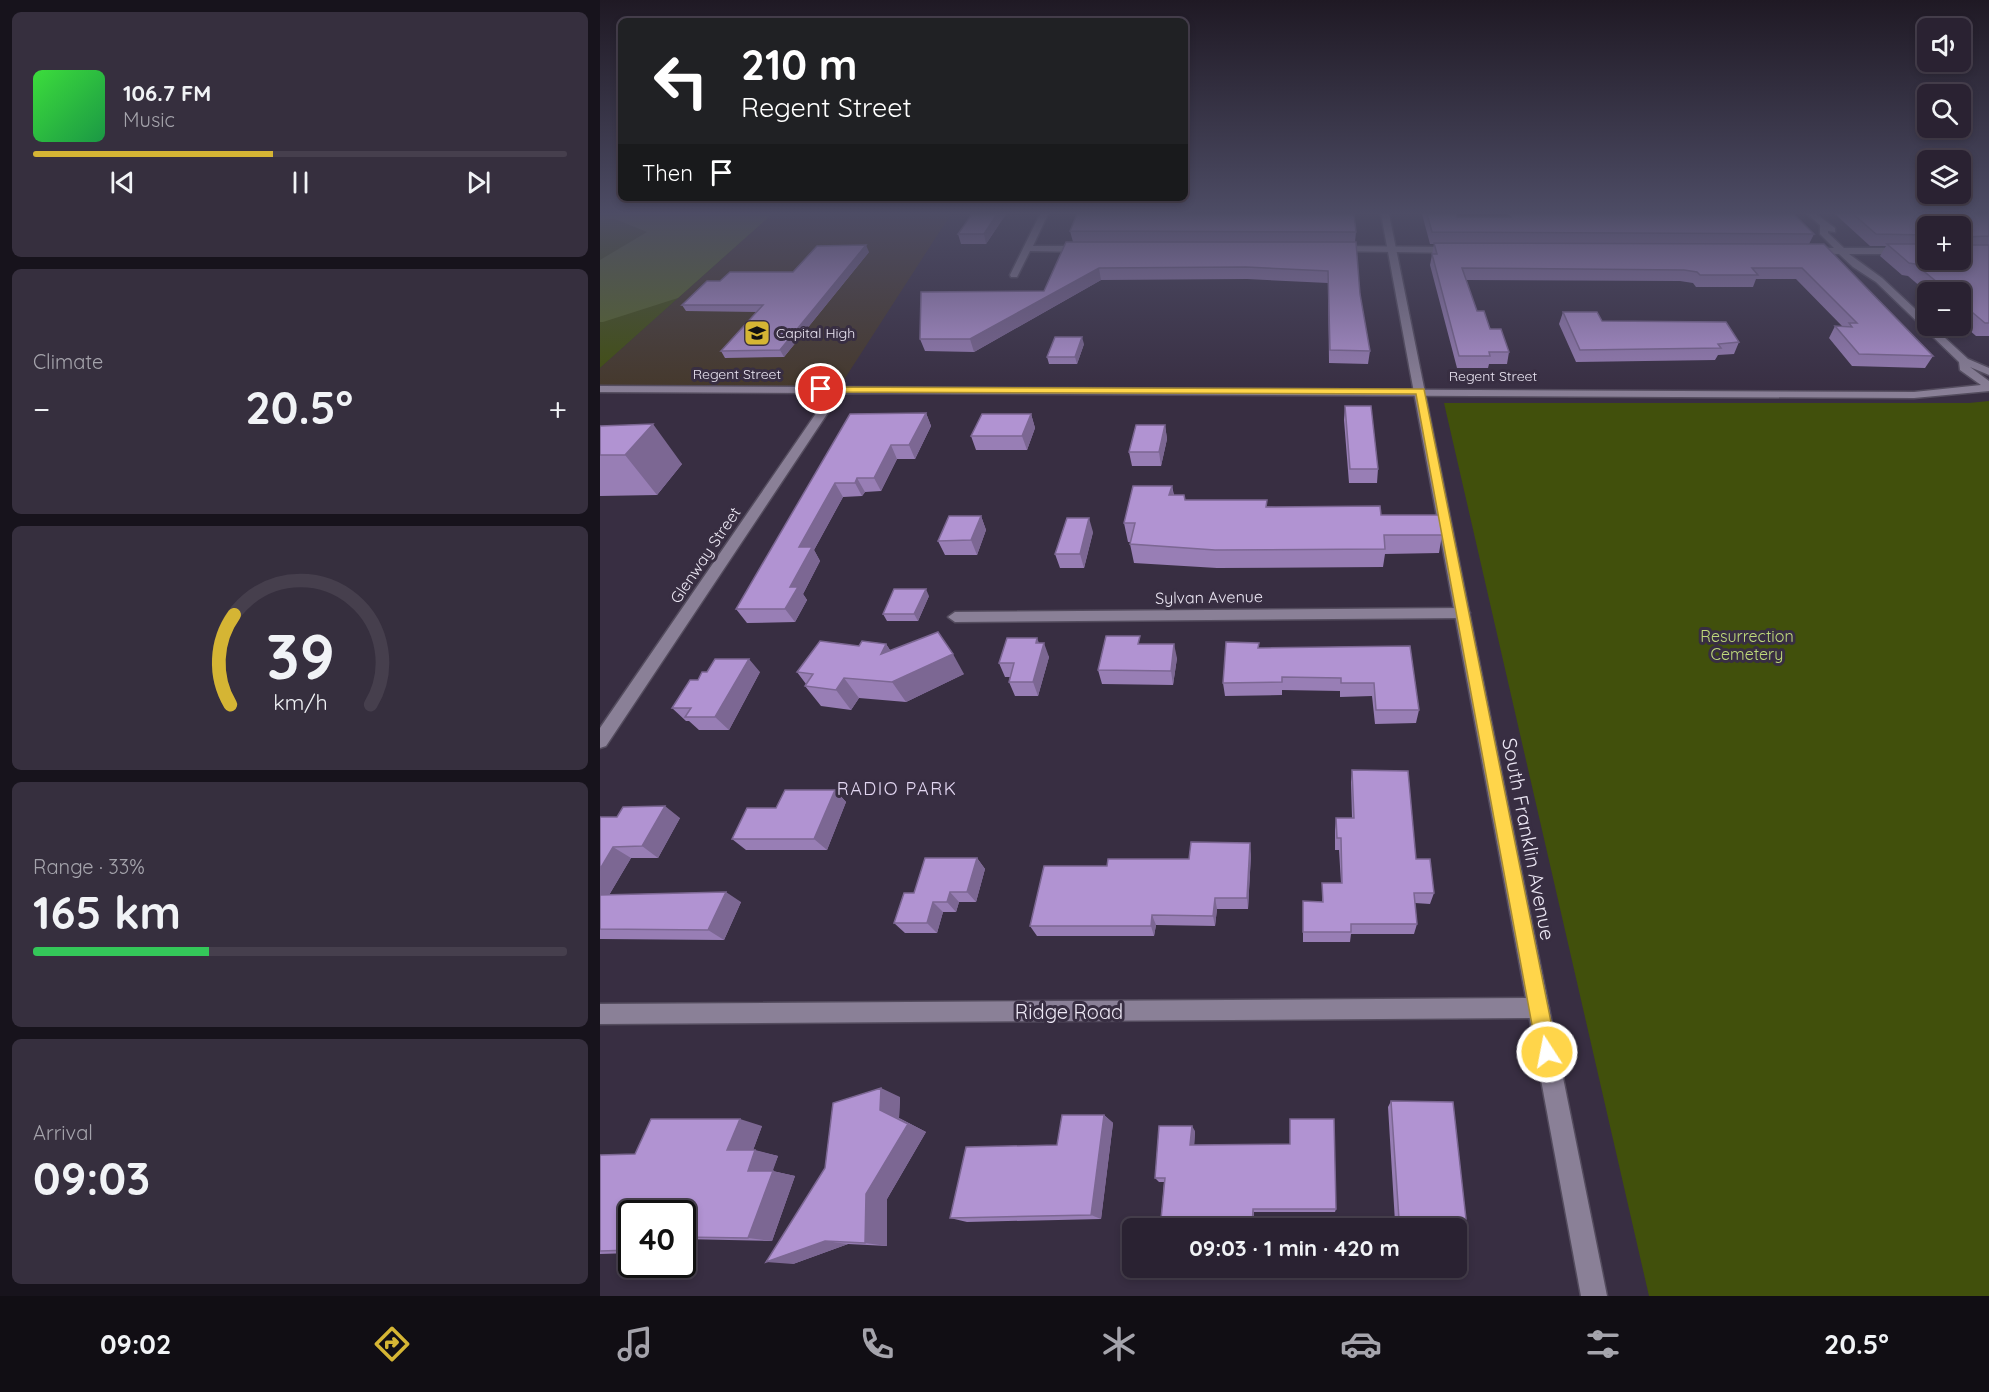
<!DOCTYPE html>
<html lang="en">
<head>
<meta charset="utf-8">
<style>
	body { margin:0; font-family:Quicksand,sans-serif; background:#362f3e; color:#f1f3f6; height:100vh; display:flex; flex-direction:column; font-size:22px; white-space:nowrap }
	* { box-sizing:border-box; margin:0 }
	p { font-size:20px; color:#a5a4ac }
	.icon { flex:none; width:33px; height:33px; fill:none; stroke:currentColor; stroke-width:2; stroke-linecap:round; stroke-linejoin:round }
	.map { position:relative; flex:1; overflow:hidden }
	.details { display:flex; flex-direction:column; gap:12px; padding:12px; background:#17131c; width:600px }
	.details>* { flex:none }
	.guide { position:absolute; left:18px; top:18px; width:570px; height:183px; border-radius:9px; box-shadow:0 3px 9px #0003,0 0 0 2px #463f4d; background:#202124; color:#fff; overflow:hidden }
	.controls { position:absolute; left:1317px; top:18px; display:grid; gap:12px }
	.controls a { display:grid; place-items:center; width:54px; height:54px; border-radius:9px; background:#2a2232; box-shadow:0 3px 9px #0003,0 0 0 2px #463f4d; font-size:30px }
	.speed { position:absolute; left:18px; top:1200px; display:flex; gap:12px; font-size:30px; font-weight:700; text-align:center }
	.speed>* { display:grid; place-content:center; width:78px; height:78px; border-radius:50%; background:#2a2232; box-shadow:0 3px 9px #0003,0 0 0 2px #463f4d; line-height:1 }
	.speed .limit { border:3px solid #111; border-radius:9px; background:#fff; color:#111 }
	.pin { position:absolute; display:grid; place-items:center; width:51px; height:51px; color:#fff; margin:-26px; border:3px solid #fff; border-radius:50%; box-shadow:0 2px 6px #0007 }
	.me { position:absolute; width:66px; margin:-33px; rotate:349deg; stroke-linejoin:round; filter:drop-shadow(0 0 4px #0008) }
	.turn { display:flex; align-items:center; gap:21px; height:126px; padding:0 24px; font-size:27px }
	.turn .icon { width:78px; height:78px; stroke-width:2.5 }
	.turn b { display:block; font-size:42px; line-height:51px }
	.then { display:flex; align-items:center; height:57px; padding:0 24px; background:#0003; gap:12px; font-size:22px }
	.big { font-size:45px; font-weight:700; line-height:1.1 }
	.details .card { flex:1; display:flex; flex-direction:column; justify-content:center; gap:9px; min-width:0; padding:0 21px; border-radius:9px; background:#362f3e }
	.details .dial { align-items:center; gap:0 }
	.dial svg { height:156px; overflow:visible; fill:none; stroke:#463f4d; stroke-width:7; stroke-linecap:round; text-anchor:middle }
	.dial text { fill:#f1f3f6; stroke:none }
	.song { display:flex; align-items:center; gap:18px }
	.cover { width:72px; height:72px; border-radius:9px; background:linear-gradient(135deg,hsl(120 70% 55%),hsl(140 70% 35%)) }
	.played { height:6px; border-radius:3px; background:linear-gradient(90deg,#d5b534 45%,#463f4d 45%) }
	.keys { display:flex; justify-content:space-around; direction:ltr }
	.heat { display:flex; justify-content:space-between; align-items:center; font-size:33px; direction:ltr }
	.charge { height:9px; border-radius:4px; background:linear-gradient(90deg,#34c759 33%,#463f4d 0) }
	.trip { position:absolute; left:522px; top:1218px; width:345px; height:60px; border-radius:9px; background:#2a2232; box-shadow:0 3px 9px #0003,0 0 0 2px #463f4d; font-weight:700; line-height:60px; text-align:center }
	.tab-bar { display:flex; height:96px; justify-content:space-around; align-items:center; background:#110e14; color:#a5a4ac }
	.tab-bar .icon { width:42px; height:42px }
	.tab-bar .current { color:#d5b534 }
	.tab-bar b { font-size:27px; color:#f1f3f6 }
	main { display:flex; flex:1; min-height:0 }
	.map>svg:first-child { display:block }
</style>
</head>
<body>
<main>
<section class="details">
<div class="card">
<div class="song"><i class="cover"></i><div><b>106.7 FM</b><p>Music</p></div></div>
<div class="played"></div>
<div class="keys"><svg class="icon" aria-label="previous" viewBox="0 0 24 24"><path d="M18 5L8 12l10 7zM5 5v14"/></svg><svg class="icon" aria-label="pause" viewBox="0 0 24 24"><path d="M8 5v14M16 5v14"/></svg><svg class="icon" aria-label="next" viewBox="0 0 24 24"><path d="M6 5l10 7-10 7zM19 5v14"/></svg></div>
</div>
<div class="card"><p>Climate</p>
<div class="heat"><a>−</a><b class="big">20.5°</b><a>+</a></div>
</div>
<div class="card dial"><svg viewBox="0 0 100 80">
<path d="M14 69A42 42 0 1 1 86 69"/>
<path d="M14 69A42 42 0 0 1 16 23" stroke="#d5b534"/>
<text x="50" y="56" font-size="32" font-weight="700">39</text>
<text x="50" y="72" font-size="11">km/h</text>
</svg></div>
<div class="card"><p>Range · 33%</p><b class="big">165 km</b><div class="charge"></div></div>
<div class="card"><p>Arrival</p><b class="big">09:03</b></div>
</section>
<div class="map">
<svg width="1389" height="1296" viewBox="0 0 1389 1296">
	<rect width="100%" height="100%" fill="#382e42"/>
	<path fill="#45382a" d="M172,214H351L238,389H0V368Z"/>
	<path fill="#41500c" d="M0,214H172L0,368Z
		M1389,401V1296H1049L844,403H1369Z"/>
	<path fill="#566723" d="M0,214H172L78,298L3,322H0V260L47,232L15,219L0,220Z"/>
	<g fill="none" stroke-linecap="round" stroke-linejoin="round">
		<defs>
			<path id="minor" d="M440,214H448L433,246H482L486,249L482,252L430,251L417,277H411L410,275Z
				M1207,214H1216L1235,228V232L1228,231V233L1244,248H1328V254H1249L1282,278L1328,321V326H1332L1368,359L1389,368V375L1370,367L1389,381V391L1314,398L241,393L6,746L0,748V728L230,393L0,392V386L1314,392L1381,385L1360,370L1359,362L1276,282L1253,267L1239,254L1208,253L1207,251L1211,248H1234L1220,234V225Z
				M737,246L854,247L858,250L854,253L734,251L733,249Z
				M863,608L870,613L863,618L355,622L348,617L355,612Z
				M939,998L946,1001L949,1008L946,1015L939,1018L0,1024V1004Z"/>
			<path id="tertiary" d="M781,214H789L1007,1296H981Z"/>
		</defs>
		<use href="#minor" stroke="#544c5e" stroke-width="3"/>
		<use href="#tertiary" stroke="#544c5e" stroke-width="3"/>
		<use href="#minor" fill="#8a8097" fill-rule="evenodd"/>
		<use href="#tertiary" fill="#8a8097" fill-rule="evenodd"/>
	</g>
	<path fill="#987eb5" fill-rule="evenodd" d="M406,214L386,244H361L358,234Z
		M822,214H856L857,217H909V214L1214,234L1209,244L1333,356L1325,368L1252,366L1229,338L1235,326H1242L1196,279H1156L1153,287H1096L1093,283L1080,281L866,280L877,311L909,352L907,364H889L888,368H857L830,265L834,244H830Z
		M1235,214H1389V336H1376L1360,322V292L1328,293L1308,276L1302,275L1280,256L1286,246H1270ZM1328,226L1360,260H1328Z
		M470,231L756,232L755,242L760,294L770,351L768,364L729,363L728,283L647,279L501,280L374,352L325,351L320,339L444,291L473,242Z
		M269,252L184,357L125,358L121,351L157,312L86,311L82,305L120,281L193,272Z
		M963,312L1002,321L1139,342L1134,354L1118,355L1115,360L976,362L959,324Z
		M484,344L477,364H449L447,357Z
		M745,406L778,469L777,483H749L744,420Z
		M326,413L331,426L315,459H297L281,491L265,492L262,496L243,497L214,550L220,561L203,594L207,600L195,622L147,623L136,609L250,414Z
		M431,414L435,428L427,450H376L371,436Z
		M565,425L567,439L561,466H532L529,452Z
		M0,426L82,464L57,495L0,496Z
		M572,486L574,495L585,500L781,515L842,535L839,553L785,554L783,567L617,568L534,563L530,544L531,542H528L524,523Z
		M381,516L386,530L377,555H345L338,541Z
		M493,532L484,568H460L455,554Z
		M329,596L318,621H287L283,614Z
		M439,643L449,657L438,696H415L409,682L410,677H405L399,663Z
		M659,643V648L810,646L819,710L816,723L775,724L772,696L740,697V691L682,690V695L625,696L623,683Z
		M286,644L290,650L364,674L306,702L259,698L251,710L221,706L205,686L206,684L197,672L259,646Z
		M542,644L577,658L573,685L502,684L498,670Z
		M160,672L129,730H99L89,721H86L72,708L98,680Z
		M752,770L816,859L834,893L830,904L815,903L817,924L814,934H751L750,942H703V901L722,902V883H741L739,850H735V830L736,818H752L751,782Z
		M235,790L246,802L227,850H146L132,839L176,808Z
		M0,817L80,818L58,858H31L9,895L141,902L124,940L0,939Z
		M651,854L648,909H617L615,926L556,925L554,936H437L430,926L507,866Z
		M377,858L385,869L376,902H359L356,912H343L337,933H305L294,923L314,893Z
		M300,1097L299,1118L326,1132L287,1199V1246L248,1244L193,1264L225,1168Z
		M791,1101L866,1219L860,1222H795L788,1107Z
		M504,1115L513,1123L501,1219L367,1222L350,1218Z
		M162,1126L153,1150L178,1156L172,1171L195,1176L172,1241L82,1239V1214H32V1253L0,1254V1155L35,1154Z
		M595,1131L594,1145L736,1209L735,1212H654V1228H593L594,1221H566L561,1219L564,1182H559L555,1178Z"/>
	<path fill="#7c6793" d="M397,214H406L386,244L384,234Z
		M266,245L269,252L184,357L180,350Z
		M499,268L501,280L374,352L370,339Z
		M482,337L484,344L477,364L475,357Z
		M326,413L331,426L315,459L309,445Z
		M431,414L435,428L427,450L422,436Z
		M53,424L82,464L57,495L25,455Z
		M565,425L567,439L561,466L559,452Z
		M291,445L297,459L281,491L274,478Z
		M257,478L265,492L262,496L255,483Z
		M235,483L243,497L214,550L220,561L203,594L207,600L195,622L185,609L199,547Z
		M572,486L575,505L569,495Z
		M381,516L386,530L377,555L371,540Z
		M489,518L493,532L484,568L480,554Z
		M326,589L329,596L318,621L314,614Z
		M437,638L442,650L444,643L449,657L438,696L433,682L436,643Z
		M286,644L299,664L281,654Z
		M574,644L577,658L573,685L571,671Z
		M353,654L364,674L306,702L292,682Z
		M149,659L160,672L129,730L115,717Z
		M244,678L259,698L251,710L236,690Z
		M235,790L246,802L227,850L214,839Z
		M65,806L80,818L58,858L42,846Z
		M650,843L651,854L648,909L647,898Z
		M13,847L31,858L2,907L0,905V869Z
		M377,858L385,869L376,902L367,892Z
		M126,892L141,902L124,940L108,930Z
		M350,892L359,902L356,912L347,902Z
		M615,898L617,909L615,926L613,916Z
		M333,902L343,912L337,933L327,923Z
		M552,915L556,925L554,936L551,926Z
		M281,1088L300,1097L299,1118L326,1132L287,1199V1246L265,1243L266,1194L280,1110Z
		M504,1115L513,1123L501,1219L491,1215Z
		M140,1119L162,1126L151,1156L127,1150Z
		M592,1126L595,1131L594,1150L590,1145Z
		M155,1150L178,1156L171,1176L148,1171Z
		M173,1171L195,1176L172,1241L148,1238Z
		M653,1209L654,1212V1228H652Z
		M225,1241L248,1244L193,1264L166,1262Z"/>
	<path fill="#b193d2" stroke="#7c6793" stroke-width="1.5" d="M372,214H397L384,234H358Z
		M477,214H752V215H754L756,232L470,231Z
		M827,214H856L857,217H911L909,214H1194L1214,234L832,232Z
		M1253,214H1389V236L1365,237L1368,245H1389V323H1385L1360,302V292H1349L1315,264L1309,263L1287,244H1328V260H1360V226H1328V235L1276,234Z
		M466,242H756L760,294L770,351L730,350L728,271L646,267L499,268L370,339H320L321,292L444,291Z
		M834,243L1224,244L1333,356L1259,354L1235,326L1252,327L1249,323H1257L1202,268H1152L1158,275H1100L1097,272L1084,270L862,268L877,311H884L890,329H901L909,352H889L890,356H859L832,254H837Z
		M266,245L180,350L121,351L163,305H82L107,281H120L130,272H193L217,246Z
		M963,312H997L1002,321L1126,322L1139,342L1118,344L1121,348L980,350Z
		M455,337H482L475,357H447Z
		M745,406H771L778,469H750Z
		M326,413L309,445H291L274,478H257L255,483H235L199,547H212L190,587H198L185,609H136L250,414Z
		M382,414H431L422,436H371Z
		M53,424L25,455H0V426Z
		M536,425H565L559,452H529Z
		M533,486H572L569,495H584L585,500H667L666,507L780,506L781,515H841L842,535H784L785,549L615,550L530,544L535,523H524Z
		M349,516H381L371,540L338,541Z
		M467,518H489L480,554H455Z
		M294,589H326L314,614H283Z
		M338,632L353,654L292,682L244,678L236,690L205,686L213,674L197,672L220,641L259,646L262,641L286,644L281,654Z
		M506,636H540L538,644H574L571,671L498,670Z
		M407,638H437L436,643H444L433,682H409L414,663H399Z
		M626,642L659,643L658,648L810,646L819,710H776L774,683H741V678L682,677V682L623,683Z
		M115,659H149L115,717H85L91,708H72L90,680H98L102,672H107Z
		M752,770L808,771L816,859H830L834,893H814L817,924H751V932H703V901L723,902L722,883H742L741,838H737L736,818H754Z
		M185,790H235L214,839H132L147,808H176Z
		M65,806L42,846L13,847L0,869V817H17L23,807Z
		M591,842L650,843L647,898H615L613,916L552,915L551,926H430L444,866H507L508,859H589Z
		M325,858H377L367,892H350L347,902H333L327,923H294L304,893H314Z
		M126,892L108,930L0,929V895Z
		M281,1088L280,1110L308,1124L266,1194L265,1243L225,1241L166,1262L225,1168L233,1103Z
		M791,1101L853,1102L866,1219H799Z
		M462,1115H504L491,1215L350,1218L366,1147L457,1145Z
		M51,1119H140L127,1150H155L148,1171H173L148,1238L82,1237V1214H32V1250L0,1251V1155L35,1154Z
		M690,1119H734L736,1209H653L652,1228H593L594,1219H561L565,1178H555L559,1126H592L590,1145L690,1144Z"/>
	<linearGradient id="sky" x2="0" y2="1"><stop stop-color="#1f1924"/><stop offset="0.54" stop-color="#4d4c65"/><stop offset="1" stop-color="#4d4c65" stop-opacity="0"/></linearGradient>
	<rect width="1389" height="395" fill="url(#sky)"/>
	<path fill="#ffd54a" stroke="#a68a30" stroke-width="1.5" d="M217,387L824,389L957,1052L954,1059L947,1062L940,1059L937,1052L816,394L221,392L216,389Z"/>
	<defs>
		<symbol id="school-square" viewBox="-11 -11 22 22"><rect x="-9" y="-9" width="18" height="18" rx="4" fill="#d5b534" stroke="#382e42"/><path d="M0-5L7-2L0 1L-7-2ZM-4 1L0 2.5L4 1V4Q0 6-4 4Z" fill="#111"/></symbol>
	</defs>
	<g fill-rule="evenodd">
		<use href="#school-square" x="142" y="318" width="30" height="30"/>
	</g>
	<g text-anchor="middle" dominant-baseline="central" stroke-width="6" stroke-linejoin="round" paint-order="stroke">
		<g font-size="14" fill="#ece7f4" stroke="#382e42" text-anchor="start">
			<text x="176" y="333">Capital High</text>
		</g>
		<g font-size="14" fill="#ece7f4" stroke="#382e42">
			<text x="137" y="374">Regent Street</text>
			<text x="893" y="376">Regent Street</text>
		</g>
		<g font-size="16" fill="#ece7f4" stroke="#382e42">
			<text transform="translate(105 555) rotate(-56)">Glenway Street</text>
			<text transform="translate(609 597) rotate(-1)">Sylvan Avenue</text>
		</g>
		<g font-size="16" fill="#c0db7b" stroke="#382e42">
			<text x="1147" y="636">Resurrection<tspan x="1147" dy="18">Cemetery</tspan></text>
		</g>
		<g font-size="18" letter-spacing="1.5" fill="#e3d7f2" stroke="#382e42">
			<text x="297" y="788">RADIO PARK</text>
		</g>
		<g font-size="20" fill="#ece7f4" stroke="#382e42">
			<text transform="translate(929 839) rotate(79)">South Franklin Avenue</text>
			<text x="469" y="1011">Ridge Road</text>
		</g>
	</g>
</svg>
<div class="controls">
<a><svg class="icon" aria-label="sound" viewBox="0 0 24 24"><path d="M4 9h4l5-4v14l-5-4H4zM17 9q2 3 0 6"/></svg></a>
<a><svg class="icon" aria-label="search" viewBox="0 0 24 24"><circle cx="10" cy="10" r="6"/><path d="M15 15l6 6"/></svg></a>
<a><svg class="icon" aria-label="layers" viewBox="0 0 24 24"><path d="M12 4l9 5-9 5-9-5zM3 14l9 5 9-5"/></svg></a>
<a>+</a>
<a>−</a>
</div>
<div class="speed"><div class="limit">40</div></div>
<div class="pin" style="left:221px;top:389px;background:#d93025"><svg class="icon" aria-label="arrive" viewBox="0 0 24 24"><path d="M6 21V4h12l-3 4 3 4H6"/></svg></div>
<svg class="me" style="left:947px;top:1052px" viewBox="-20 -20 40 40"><circle r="17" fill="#ffd54a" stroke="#fff" stroke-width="3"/><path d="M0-11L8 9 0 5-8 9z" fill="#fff"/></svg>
<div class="trip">09:03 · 1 min · 420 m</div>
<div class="guide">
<div class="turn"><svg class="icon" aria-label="left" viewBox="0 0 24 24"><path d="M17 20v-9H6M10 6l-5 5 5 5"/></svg><div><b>210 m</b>Regent Street</div></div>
<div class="then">Then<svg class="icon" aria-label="arrive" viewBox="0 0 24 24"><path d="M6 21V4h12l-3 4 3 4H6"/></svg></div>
</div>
</div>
</main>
<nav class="tab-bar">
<b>09:02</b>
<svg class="icon current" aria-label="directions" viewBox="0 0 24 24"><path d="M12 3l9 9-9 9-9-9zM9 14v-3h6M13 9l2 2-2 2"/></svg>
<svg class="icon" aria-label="music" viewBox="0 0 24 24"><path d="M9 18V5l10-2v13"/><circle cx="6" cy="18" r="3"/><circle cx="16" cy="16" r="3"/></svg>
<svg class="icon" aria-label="phone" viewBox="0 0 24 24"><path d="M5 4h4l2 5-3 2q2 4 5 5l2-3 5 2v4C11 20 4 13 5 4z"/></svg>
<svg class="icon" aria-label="climate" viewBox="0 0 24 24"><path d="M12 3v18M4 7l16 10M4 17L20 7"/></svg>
<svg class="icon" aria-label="car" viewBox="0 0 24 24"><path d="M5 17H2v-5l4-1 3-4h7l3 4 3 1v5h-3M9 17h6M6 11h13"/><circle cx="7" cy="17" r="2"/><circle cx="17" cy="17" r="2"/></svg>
<svg class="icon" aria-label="filters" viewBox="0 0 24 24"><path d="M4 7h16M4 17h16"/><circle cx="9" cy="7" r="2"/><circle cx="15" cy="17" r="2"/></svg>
<b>20.5°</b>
</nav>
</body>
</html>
